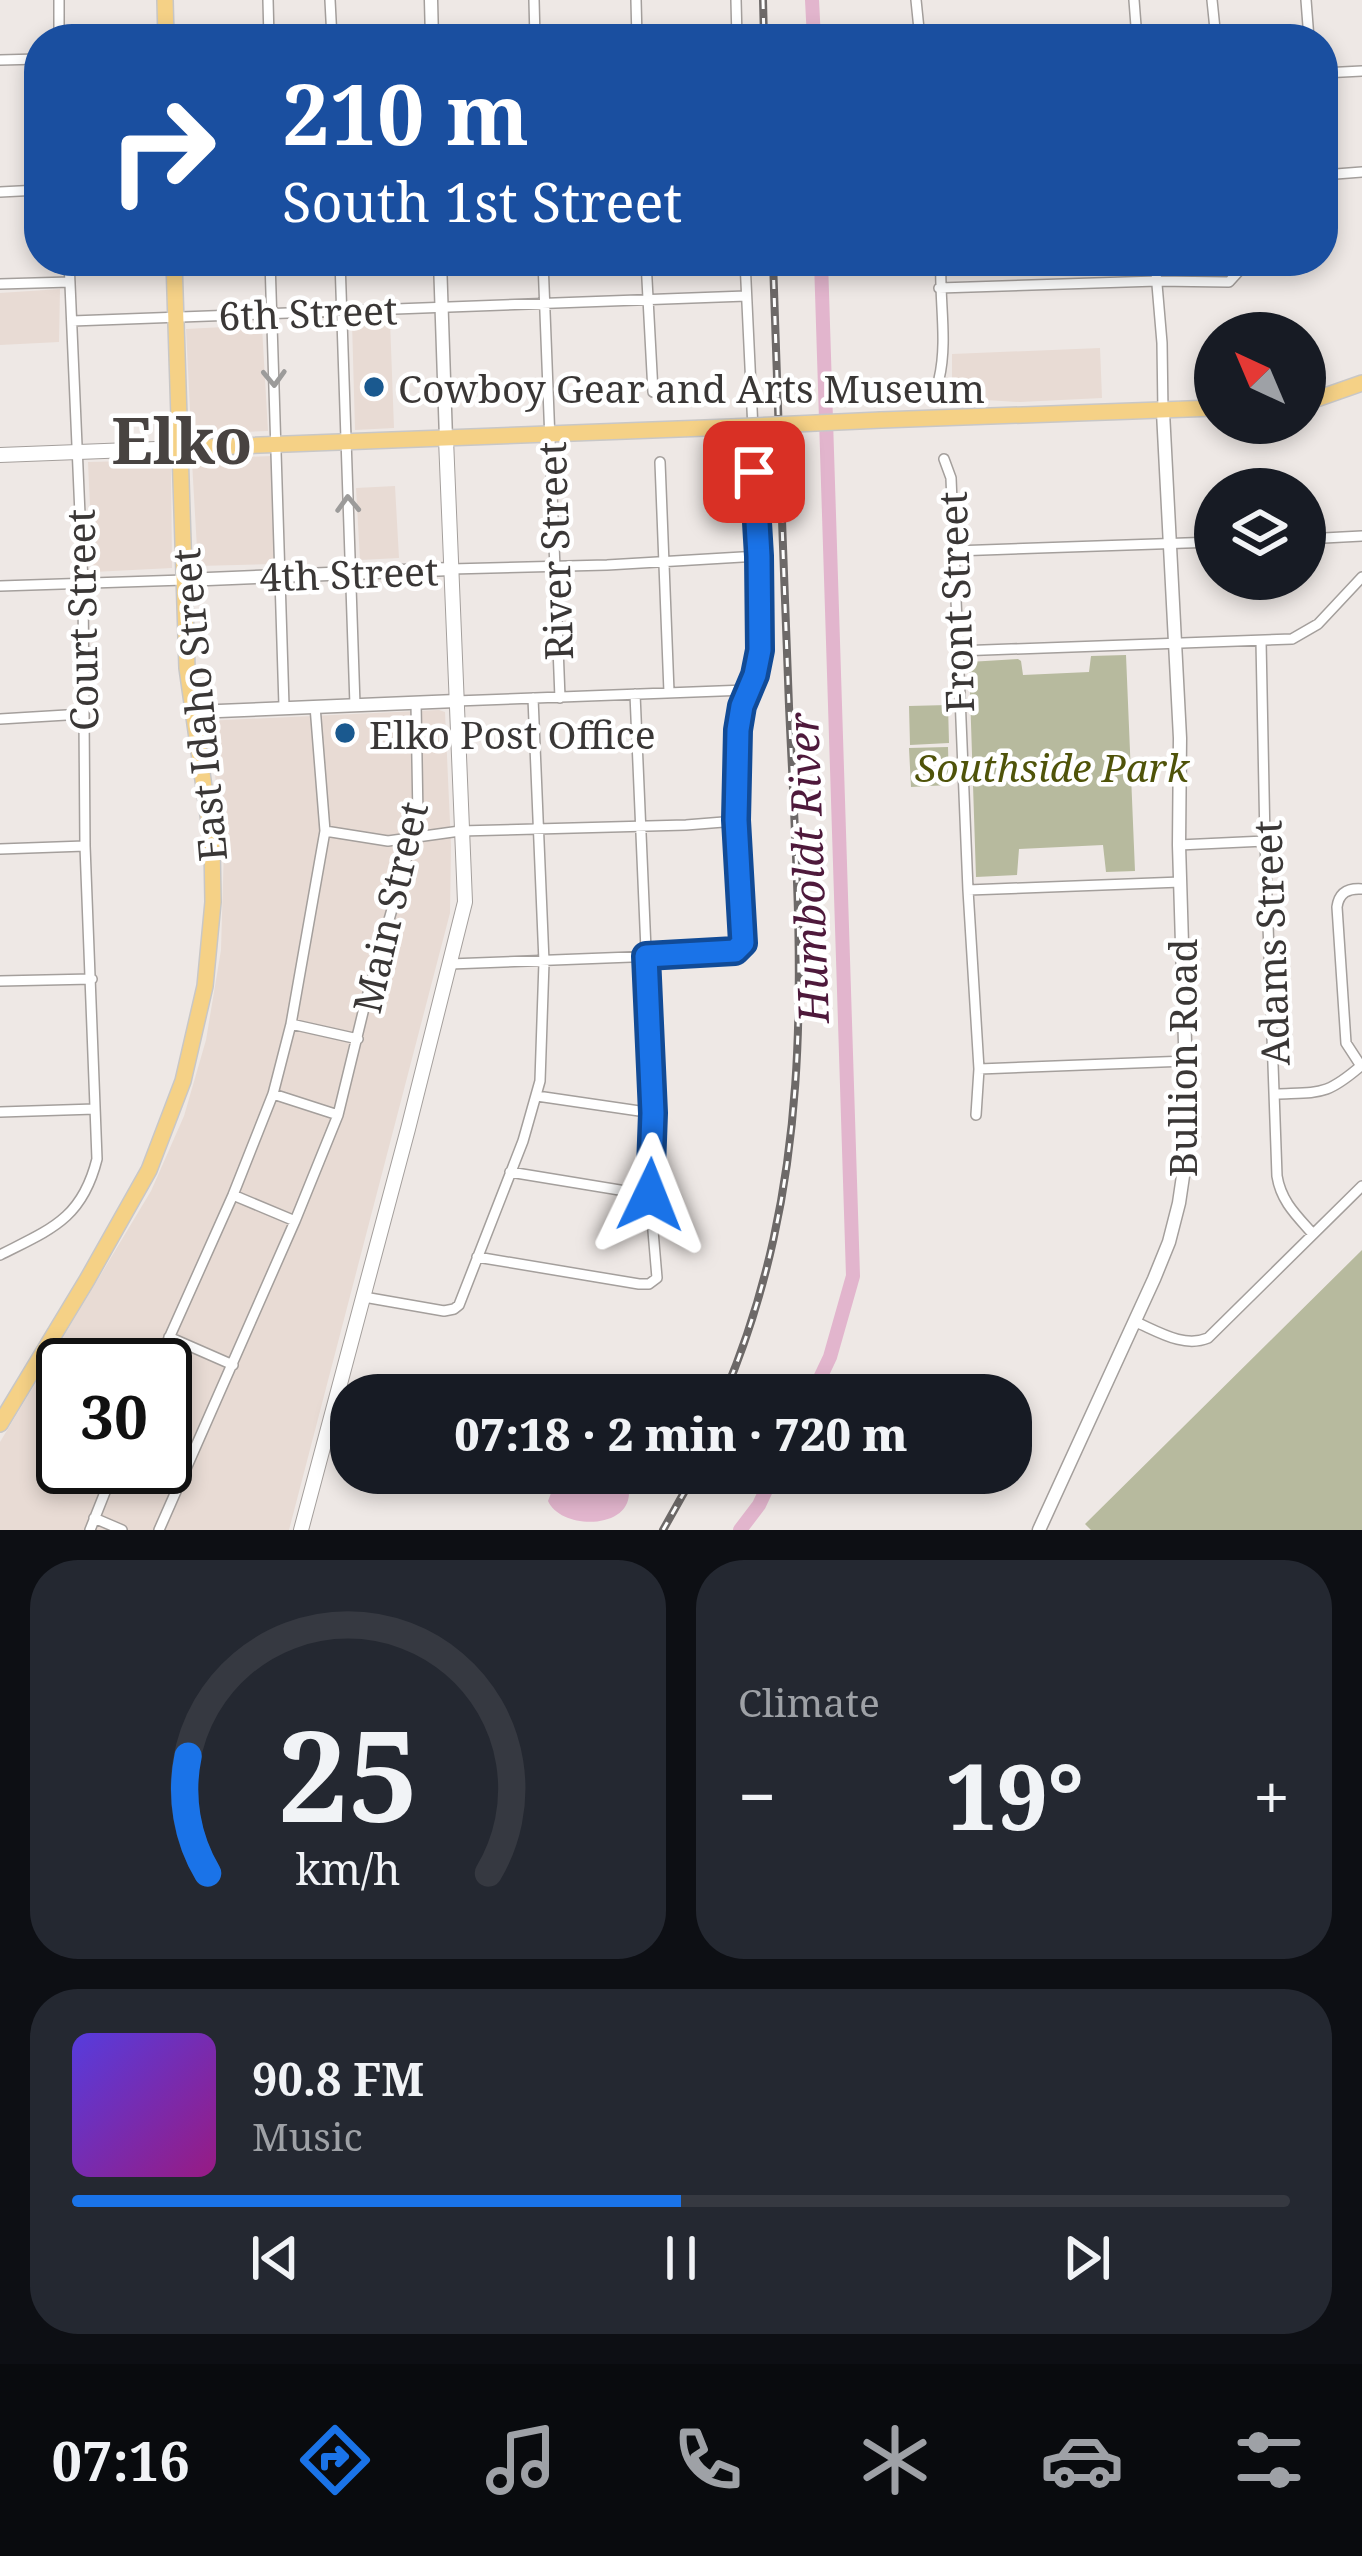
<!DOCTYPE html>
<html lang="en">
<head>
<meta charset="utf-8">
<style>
	body { margin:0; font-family:"Noto Serif",serif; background:#242831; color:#f1f3f6; height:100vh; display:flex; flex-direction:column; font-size:45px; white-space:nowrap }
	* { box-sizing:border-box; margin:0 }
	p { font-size:39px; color:#9ea1a6 }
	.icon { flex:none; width:66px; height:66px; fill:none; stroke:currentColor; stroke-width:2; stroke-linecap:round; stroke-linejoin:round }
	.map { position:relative; height:1530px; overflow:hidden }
	.details { display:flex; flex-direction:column; gap:30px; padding:30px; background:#0d0f14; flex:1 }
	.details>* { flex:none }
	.top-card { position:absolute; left:24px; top:24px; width:1314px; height:252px; border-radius:48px; box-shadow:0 6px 18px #0003; background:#1a4fa0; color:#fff; overflow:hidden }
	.needle { width:78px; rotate:316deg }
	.fabs { position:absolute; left:1194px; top:312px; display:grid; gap:24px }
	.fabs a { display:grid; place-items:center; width:132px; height:132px; border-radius:50%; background:#171b24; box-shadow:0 6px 18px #0003; font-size:60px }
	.speed { position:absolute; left:36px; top:1338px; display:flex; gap:24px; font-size:60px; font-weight:700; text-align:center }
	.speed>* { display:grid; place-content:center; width:156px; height:156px; border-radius:50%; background:#171b24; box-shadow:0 6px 18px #0003; line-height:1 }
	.speed .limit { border:6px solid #111; border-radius:18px; background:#fff; color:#111 }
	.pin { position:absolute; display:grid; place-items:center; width:102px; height:102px; color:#fff; margin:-51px; border-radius:24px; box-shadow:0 6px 18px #0006 }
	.me { position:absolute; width:132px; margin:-66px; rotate:2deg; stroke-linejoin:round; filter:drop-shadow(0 0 9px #0008) }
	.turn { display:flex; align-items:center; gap:42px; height:252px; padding:0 60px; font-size:54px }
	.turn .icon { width:156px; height:156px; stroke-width:2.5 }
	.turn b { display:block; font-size:84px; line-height:102px }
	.big { font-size:90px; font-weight:800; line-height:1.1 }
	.details .tile { flex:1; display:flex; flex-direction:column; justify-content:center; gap:18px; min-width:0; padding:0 42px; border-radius:48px; background:#242831 }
	.details .dial { align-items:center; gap:0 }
	.dial svg { height:312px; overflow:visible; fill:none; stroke:#363941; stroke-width:7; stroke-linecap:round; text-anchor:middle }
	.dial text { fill:#f1f3f6; stroke:none }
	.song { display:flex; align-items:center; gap:36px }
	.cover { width:144px; height:144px; border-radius:18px; background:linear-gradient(135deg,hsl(250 70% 55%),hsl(310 70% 35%)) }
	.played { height:12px; border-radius:6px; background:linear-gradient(90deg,#1a73e8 50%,#363941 50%) }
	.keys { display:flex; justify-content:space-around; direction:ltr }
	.heat { display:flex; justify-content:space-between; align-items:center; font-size:66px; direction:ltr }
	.details .tiles { flex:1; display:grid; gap:30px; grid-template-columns:1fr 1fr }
	.tile:last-child { grid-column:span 2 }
	.trip { position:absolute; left:330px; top:1374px; width:702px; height:120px; border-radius:48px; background:#171b24; box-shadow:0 6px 18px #0003; font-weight:800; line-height:120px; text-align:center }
	.tabs { display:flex; height:192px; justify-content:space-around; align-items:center; background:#090b0e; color:#9ea1a6 }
	.tabs .icon { width:84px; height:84px }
	.tabs .active { color:#1a73e8 }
	.tabs b { font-size:54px; color:#f1f3f6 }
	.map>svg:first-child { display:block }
</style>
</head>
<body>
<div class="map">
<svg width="1362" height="1530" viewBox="0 0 1362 1530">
	<rect width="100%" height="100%" fill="#eee8e5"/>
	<path fill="#e8dbd4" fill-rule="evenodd" d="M60,289L59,342L0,345V293Z
		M390,321L394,428L355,430L352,322Z
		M224,327H262L268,431L193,434L191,430L186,329Z
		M1100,348L1102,398L1020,402L952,398V354Z
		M271,456L274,564L198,566L192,462L197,459Z
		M168,460L171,463L172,568L93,572L88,462Z
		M395,486L399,558L360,560L356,488Z
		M439,710L445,712L451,845L450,913L289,1530H0V1442L151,1191L184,1116L206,1040L221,950L224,846L211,743L205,721ZM63,1365H165V1467H63Z"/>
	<path fill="#b7ba9e" d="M1126,655L1135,871L1106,872L1103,845L1019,849L1017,875L976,877L969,662L1018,659L1021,661L1023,675L1089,672L1091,656Z
		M948,705L949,743L910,745L909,706Z
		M948,747L949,785L911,787L909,748Z
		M1362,1250V1530H1091L1085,1524Z"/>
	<path fill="#e2b5cd" d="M555,1473H625C626,1475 629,1491 629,1493C629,1530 561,1530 548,1501L555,1483Z"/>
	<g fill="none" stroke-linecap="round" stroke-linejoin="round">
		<path stroke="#e2b5cd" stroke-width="14" d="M812,0L814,39
			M812,1395L830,1357L853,1276L821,261
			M740,1530L759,1505L774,1473"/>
		<defs>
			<path id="minor" d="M59,0V39
				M268,0L269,39
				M330,0L332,39
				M534,0L535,39
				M636,0L637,39
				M736,0L737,39
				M916,0L920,39
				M1134,0L1137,39
				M1212,0L1216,39
				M1306,0L1309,39
				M0,60L39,59
				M1323,73L1362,71
				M1323,175L1362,172
				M0,192L39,190
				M270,261L284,706
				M340,261L355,705
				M543,261L560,698
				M646,261L653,392
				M1155,261L1162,343L1163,412
				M0,284L70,282
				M939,288L1157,281L1229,282L1239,271L1240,261
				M72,321L746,296
				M939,379C948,341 939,300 941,261
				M944,459L951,478L968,890L979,1069L976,1115
				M660,462L669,692
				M1305,539L1362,536
				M954,551L1215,542
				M451,569L607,565L759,556
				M0,586L184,580
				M1261,641L1265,841L1277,1176C1281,1201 1296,1215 1312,1233
				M957,651L1292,639L1318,624L1362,577
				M456,701L746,690
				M0,719L83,714
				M325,831L388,841L460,831L686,825L736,821
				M1179,845L1265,841
				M0,849L85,846
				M968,890L1181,882
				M450,964L709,954L735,951L743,943L736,821L738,730L742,706L755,675L760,650L759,556L745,261
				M0,981L92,979
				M291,1024L358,1039
				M1361,1066L1346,1043L1337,907C1339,893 1348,888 1362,889
				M979,1069L1187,1061
				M273,1094L338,1115
				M1276,1094C1321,1092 1326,1096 1362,1065
				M537,1096L653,1113
				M0,1112L95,1109
				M510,1172L650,1195
				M233,1195L295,1221
				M0,1255C51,1229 82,1219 97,1159L85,846L83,584L69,261
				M477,1257L639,1284H649L657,1278L650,1195L653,1113L635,694
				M364,1297L444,1311L454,1309L459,1305L523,1141L540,1081L544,962L533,698
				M1136,1322C1159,1332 1184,1348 1208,1338L1362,1186
				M169,1337L233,1365
				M157,1365L233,1195L273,1094L291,1024L325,831L315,706
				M139,1467L179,1487
				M94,1518L122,1530
				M90,1530L115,1467
				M159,1530L295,1221L338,1115L365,1004L418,818L416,703"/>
			<path id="tertiary" d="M431,0L432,39
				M440,261L446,439
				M184,580L451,569
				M194,712L456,701
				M1039,1530L1154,1279L1169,1242L1179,1203L1188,1142L1179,845L1180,738L1163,412"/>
			<path id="secondary" d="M0,455L182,448
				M301,1530L408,1129L465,902L446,439"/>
			<path id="primary" d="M165,0L166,39
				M1305,403L1362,383
				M881,420L1215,408
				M182,448L731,427
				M0,1424L87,1280L149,1170L183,1081L205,986L213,902L212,843L187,668L174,261"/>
		</defs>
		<use href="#minor" stroke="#a49f9c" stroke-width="12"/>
		<use href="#tertiary" stroke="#a49f9c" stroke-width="15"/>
		<use href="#secondary" stroke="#a49f9c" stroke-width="16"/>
		<use href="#primary" stroke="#c8c7c7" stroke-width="18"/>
		<use href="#minor" stroke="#fff" stroke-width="9"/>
		<use href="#tertiary" stroke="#fff" stroke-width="12"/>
		<use href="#secondary" stroke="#fff" stroke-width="14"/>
		<use href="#primary" stroke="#f5d186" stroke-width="15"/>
		<defs>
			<path id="rail" d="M763,0L764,39
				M724,1395C821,1165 800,948 789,706C783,558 778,409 773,261
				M663,1530L695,1473"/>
		</defs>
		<use href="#rail" stroke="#6d6968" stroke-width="8"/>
		<use href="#rail" stroke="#fff" stroke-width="3" stroke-dasharray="9" stroke-linecap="butt"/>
		<defs>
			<path id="primary-bridge" d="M731,427L881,420"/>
		</defs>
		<use href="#primary-bridge" stroke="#c8c7c7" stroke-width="18" stroke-linecap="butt"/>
		<use href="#primary-bridge" stroke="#f5d186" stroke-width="15"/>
	</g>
	<defs><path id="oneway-chevron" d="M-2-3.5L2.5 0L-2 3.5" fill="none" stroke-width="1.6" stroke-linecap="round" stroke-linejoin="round" transform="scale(3)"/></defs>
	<g stroke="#9c9b9a">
		<use href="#oneway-chevron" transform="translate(274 378) rotate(88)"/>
		<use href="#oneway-chevron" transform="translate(348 504) rotate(-92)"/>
	</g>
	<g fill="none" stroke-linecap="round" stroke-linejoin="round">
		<defs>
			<path id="route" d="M650,1195L653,1113L646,956L735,951L743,943L736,820L738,730L742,706L755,675L760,650L759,556L754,472"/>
		</defs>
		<use href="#route" stroke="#114b97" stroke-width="30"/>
		<use href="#route" stroke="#1a73e8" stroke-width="21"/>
	</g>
	<g fill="#1a598f" stroke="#fff" stroke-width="4.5">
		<circle cx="374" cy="387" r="12"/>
		<circle cx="345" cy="733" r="12"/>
	</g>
	<g text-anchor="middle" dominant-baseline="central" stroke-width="9" stroke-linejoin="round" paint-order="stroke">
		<g font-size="39" fill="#3a3736" stroke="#fff">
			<text transform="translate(308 312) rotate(-2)">6th Street</text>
			<text transform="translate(554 551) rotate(-92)">River Street</text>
			<text transform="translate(349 573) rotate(-2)">4th Street</text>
			<text transform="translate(955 602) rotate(-92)">Front Street</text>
			<text transform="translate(81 620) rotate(-91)">Court Street</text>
			<text transform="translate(198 705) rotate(-95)">East Idaho Street</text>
			<text transform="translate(389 907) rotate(-77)">Main Street</text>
			<text transform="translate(1270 943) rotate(-92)">Adams Street</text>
			<text transform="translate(1181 1058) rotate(-90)">Bullion Road</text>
		</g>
		<g font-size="39" fill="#3a3736" stroke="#fff" text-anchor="start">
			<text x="398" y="387">Cowboy Gear and Arts Museum</text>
			<text x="369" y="733">Elko Post Office</text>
		</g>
		<g font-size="39" font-style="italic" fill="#4f5309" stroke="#fff">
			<text x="1052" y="766">Southside Park</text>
		</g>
		<g font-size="42" font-style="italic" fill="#4e193b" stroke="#fff">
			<text transform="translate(807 868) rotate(-92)">Humboldt River</text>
		</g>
		<g font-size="63" font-weight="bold" fill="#484341" stroke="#fff">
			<text x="182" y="439">Elko</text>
		</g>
	</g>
</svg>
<div class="fabs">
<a><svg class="needle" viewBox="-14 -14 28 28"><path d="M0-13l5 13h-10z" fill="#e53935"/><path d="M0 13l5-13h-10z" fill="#9ea1a6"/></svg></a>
<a><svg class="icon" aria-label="layers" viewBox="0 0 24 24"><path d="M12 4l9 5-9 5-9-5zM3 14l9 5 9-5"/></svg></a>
</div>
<div class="speed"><div class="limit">30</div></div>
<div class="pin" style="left:754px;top:472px;background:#d93025"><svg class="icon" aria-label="arrive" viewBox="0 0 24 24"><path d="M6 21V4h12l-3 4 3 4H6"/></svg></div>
<svg class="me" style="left:650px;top:1195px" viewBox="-20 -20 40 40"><path d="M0-17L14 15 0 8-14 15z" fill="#1a73e8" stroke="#fff" stroke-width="4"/></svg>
<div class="trip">07:18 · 2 min · 720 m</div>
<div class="top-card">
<div class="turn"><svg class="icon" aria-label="right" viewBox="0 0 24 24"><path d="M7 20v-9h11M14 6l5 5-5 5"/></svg><div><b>210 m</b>South 1st Street</div></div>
</div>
</div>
<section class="details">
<div class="tiles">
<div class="tile dial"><svg viewBox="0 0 100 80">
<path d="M14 69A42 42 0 1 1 86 69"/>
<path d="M14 69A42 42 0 0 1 9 39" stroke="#1a73e8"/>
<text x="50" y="56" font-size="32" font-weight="700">25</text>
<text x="50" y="72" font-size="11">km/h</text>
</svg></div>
<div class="tile"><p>Climate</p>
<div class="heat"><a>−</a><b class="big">19°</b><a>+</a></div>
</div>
<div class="tile">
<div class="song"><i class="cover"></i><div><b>90.8 FM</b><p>Music</p></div></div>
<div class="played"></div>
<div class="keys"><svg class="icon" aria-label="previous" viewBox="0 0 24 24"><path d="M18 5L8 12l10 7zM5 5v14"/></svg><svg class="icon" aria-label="pause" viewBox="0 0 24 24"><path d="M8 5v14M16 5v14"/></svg><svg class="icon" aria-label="next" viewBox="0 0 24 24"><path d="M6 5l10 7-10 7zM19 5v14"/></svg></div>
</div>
</div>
</section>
<nav class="tabs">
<b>07:16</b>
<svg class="icon active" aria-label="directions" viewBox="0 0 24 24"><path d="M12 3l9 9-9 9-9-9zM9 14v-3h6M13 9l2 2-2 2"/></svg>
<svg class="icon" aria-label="music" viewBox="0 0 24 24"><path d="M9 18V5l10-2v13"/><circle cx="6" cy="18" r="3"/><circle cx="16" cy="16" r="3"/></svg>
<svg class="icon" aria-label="phone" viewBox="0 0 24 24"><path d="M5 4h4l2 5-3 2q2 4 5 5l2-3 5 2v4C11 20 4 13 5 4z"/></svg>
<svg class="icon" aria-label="climate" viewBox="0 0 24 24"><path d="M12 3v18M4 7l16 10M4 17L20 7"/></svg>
<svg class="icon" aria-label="car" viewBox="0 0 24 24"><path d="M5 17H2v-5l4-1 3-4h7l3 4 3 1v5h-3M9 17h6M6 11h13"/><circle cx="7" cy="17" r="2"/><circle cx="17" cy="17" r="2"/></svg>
<svg class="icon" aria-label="filters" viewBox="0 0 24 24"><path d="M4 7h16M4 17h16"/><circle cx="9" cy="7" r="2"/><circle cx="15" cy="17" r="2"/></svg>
</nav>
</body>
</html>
